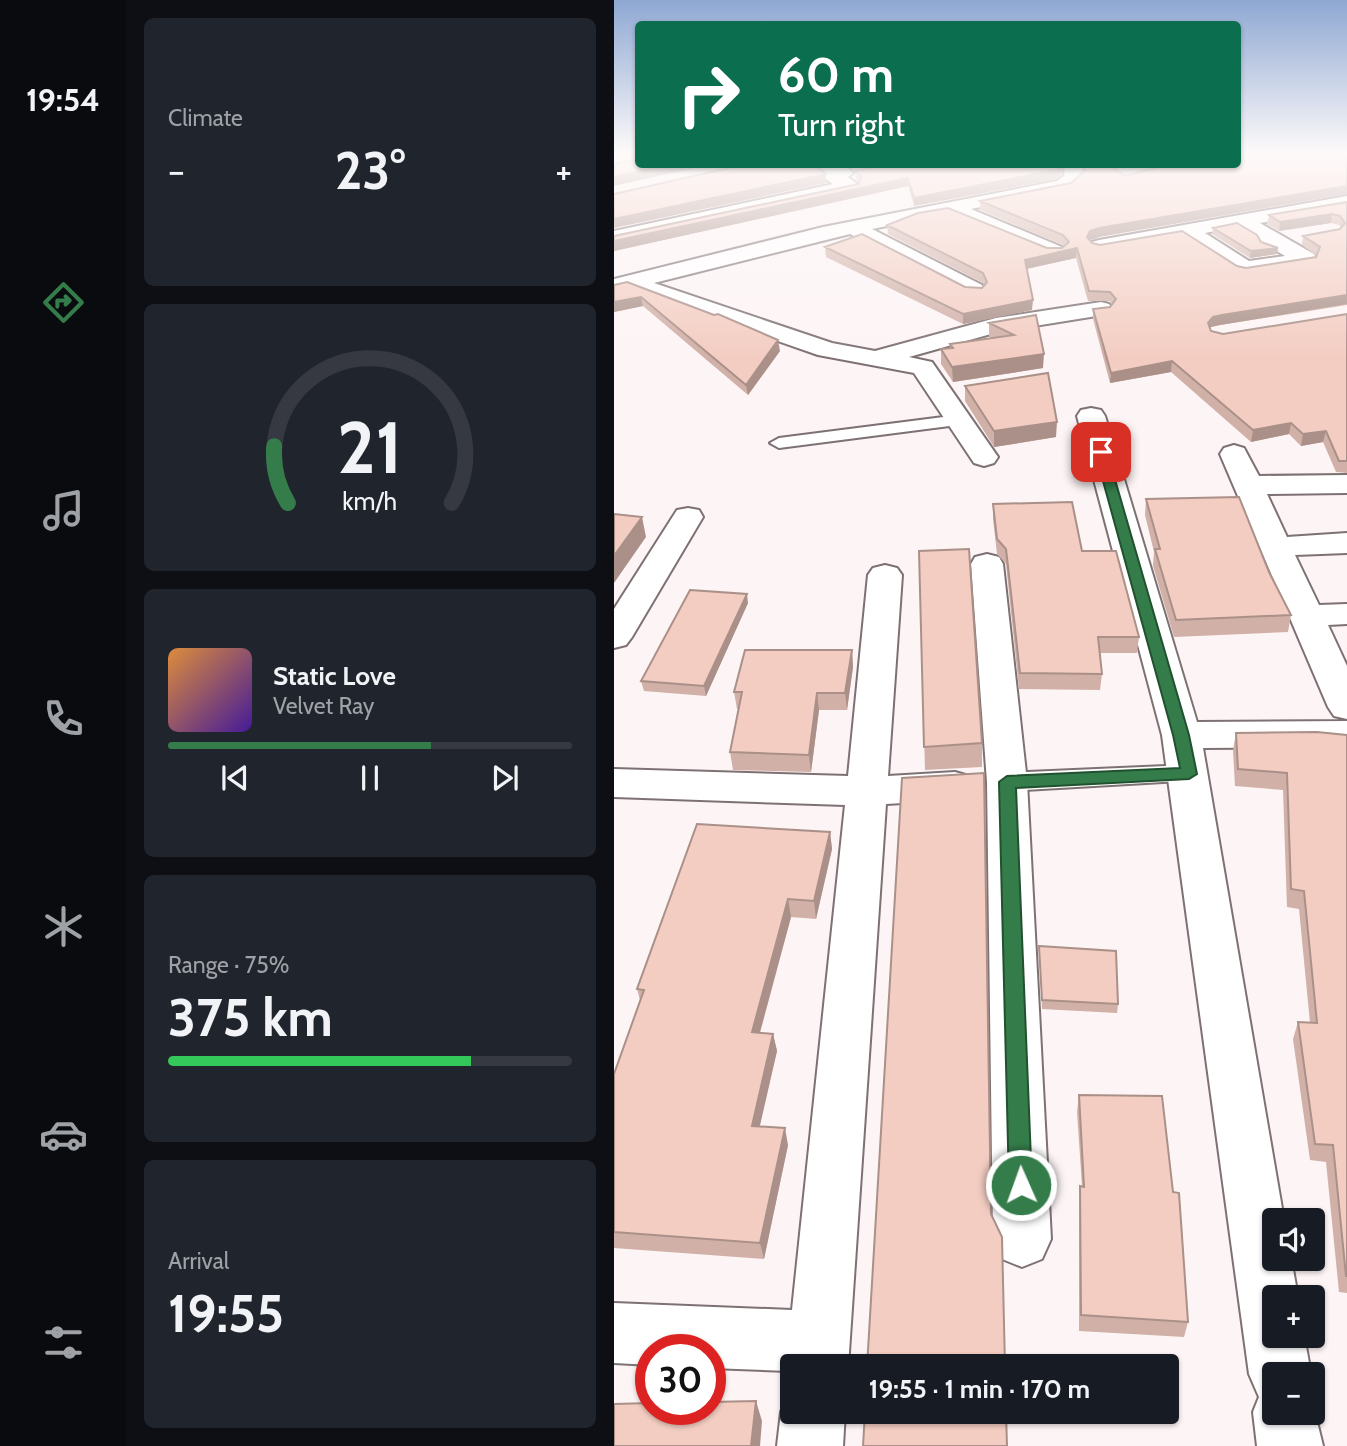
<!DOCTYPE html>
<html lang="en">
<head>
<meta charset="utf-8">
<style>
	body { margin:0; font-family:Cabin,sans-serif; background:#20242c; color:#f1f3f6; height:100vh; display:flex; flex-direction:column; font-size:26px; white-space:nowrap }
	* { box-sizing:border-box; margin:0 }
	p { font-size:23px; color:#9ea1a6 }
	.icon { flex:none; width:38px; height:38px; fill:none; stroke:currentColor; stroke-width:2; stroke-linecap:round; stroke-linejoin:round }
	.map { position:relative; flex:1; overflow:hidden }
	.panel { display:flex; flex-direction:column; gap:18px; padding:18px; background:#0d0f14; width:488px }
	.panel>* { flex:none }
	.banner { position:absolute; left:21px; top:21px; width:606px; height:147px; border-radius:7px; box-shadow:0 2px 5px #0004; background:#0b6e4f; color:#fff; overflow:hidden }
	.fabs { position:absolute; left:648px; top:1208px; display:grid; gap:14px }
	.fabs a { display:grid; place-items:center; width:63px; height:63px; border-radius:7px; background:#171b24; box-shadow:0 2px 5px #0004; font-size:35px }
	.speed { position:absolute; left:21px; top:1334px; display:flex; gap:14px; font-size:35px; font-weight:700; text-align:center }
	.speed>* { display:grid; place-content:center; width:91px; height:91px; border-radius:50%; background:#171b24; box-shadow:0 2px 5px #0004; line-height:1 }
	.speed .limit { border:10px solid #d22; background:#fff; color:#111 }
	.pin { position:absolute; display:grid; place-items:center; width:60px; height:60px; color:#fff; margin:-30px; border-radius:14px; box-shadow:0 4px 10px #0006 }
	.me { position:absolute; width:77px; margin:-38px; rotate:358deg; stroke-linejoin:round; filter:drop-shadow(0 0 5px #0008) }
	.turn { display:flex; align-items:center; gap:24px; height:147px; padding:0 28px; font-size:32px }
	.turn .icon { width:91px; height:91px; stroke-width:2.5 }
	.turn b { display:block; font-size:49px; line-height:60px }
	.big { font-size:52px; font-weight:800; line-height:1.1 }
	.panel .tile { flex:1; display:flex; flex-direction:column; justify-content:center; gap:10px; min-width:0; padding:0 24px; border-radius:10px; background:#20242c }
	.panel .dial { align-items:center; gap:0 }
	.dial svg { height:182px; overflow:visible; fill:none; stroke:#363941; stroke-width:7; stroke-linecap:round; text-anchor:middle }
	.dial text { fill:#f1f3f6; stroke:none }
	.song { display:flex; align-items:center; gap:21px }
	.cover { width:84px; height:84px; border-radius:10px; background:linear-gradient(135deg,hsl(30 70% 55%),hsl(260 70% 35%)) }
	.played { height:7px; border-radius:4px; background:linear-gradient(90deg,#347d4a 65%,#363941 65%) }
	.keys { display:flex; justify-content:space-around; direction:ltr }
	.heat { display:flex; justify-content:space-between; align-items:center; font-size:38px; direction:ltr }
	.charge { height:10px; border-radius:5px; background:linear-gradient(90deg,#34c759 75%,#363941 0) }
	.trip { position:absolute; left:166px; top:1354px; width:399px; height:70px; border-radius:7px; background:#171b24; box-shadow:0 2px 5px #0004; font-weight:800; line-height:70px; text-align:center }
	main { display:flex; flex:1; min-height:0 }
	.tab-bar { display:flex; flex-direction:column; width:126px; justify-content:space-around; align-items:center; background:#090b0e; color:#9ea1a6 }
	.tab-bar .icon { width:49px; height:49px }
	.tab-bar .active { color:#347d4a }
	.tab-bar b { font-size:32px; color:#f1f3f6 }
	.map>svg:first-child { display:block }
</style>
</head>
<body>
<main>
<nav class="tab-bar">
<b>19:54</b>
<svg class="icon active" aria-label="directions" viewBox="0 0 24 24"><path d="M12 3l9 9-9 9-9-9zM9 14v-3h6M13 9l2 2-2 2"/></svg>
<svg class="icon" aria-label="music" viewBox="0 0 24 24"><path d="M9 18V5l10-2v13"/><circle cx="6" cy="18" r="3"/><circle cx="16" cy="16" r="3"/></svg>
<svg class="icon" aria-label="phone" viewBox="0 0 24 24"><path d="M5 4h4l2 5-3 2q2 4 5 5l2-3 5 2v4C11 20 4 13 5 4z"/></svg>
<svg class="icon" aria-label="climate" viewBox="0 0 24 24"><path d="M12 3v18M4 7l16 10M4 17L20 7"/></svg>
<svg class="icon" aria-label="car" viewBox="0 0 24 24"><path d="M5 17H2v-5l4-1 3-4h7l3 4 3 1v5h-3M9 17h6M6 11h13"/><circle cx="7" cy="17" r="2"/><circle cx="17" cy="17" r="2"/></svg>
<svg class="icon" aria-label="filters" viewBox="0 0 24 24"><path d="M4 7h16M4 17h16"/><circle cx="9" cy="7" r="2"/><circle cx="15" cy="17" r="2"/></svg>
</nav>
<section class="panel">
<div class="tile"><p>Climate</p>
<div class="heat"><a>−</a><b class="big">23°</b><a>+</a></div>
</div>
<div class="tile dial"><svg viewBox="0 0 100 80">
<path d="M14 69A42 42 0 1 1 86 69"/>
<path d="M14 69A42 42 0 0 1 8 44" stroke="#347d4a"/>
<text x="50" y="56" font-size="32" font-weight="700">21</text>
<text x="50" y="72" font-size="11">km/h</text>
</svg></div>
<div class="tile">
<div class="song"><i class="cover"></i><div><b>Static Love</b><p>Velvet Ray</p></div></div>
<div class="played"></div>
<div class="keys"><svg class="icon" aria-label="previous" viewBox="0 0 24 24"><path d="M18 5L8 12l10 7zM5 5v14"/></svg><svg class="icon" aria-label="pause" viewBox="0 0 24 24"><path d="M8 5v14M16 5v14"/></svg><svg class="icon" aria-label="next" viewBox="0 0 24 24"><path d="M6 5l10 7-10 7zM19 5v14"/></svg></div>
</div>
<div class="tile"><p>Range · 75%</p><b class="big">375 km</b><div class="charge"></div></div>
<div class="tile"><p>Arrival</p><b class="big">19:55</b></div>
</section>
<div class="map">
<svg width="733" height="1446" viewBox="0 0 733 1446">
	<rect width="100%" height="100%" fill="#fdf4f5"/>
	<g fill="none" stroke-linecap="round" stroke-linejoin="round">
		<defs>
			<path id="lane" d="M345,415L354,420L351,424L165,448L156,443L165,438Z
				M575,765L584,768L588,774L584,780L393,791L384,788L380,782L384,776L393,773Z"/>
			<path id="street" d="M201,164C215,164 230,162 239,173L234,177L246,186L237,192L0,243V231L219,184L207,176L212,172Z
				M451,164H469L468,178L456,189L357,209L448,247L452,251L448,255H434L334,214L258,229L368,285L371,290L368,295H352L236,234L40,283L218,343L261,351L382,318L487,302L495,304L499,309L495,314L384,332L295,357L318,362L384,457L380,463L370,466L360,463L300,373L204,355L15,289L0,293V279L209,227L443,181L450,176Z
				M733,196V208L646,223L700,254L703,259L700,264L692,265L631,275L623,273L568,237L485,252L478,250L475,246L478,242L485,240ZM623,227L671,256L635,261L591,233Z
				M477,408L487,410L491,416L583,722L733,721V747L589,748L670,1220H660V1258H677L684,1297H660V1335H690L697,1374H660V1412H698V1401L709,1446H643L639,1412L645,1397L635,1374L548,735L463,416L467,410Z
				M620,445L630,448L645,476L733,475V493L653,494L673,537L733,533V553L681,555L705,605L733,604V624L714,625L733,666V719L720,716L714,707L606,454L610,448Z
				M74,508L85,510L89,517L18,637L12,645L0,648V609L63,510Z
				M373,554L385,557L389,564L413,782L437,1239L428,1259L408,1267L388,1259L379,1239L373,782L357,564L361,557Z
				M271,565L283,568L288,575L274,776L341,772L355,776L361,786L355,796L341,800L272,804L234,1367H178V1383L174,1371L96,1368V1349H37V1365L0,1363V1303L178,1310L231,805L0,797V769L234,776L254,575L259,568Z
				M176,1389H178V1412H231L229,1446H163L167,1412Z"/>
		</defs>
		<use href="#lane" stroke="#7e7173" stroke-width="4"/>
		<use href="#street" stroke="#7e7173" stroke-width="4"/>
		<use href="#lane" fill="#fff" fill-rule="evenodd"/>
		<use href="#street" fill="#fff" fill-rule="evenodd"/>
	</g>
	<path fill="#d1b0a7" d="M278,164H449L447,175L442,179L300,206L294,186L0,251V236L244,184L245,182L242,179L241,171Z
		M502,169L485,237L476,241L478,243L623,266L632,268L702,257L703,256L688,245L689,236L727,228L725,225L717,223L665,231L653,224L655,215L733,202V305L606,325L597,327L596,329L597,331L609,334L733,314V473L722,472L709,442L687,446L675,434L637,442L557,372L496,383L479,319V309L496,307L498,304L496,301H474L462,258L413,269L418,310L349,324L212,257L211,247L351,287L368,288L370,285L369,283L274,234L273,225L433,248H448L450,246L449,245L366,210V201L457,183L471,170Z
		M599,228L664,248L663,254L636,258L598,234Z
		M0,285L166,351L134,395L29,306L0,312Z
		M422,315L429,368L339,382L327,364V349L336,348V344L377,338L375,337V323Z
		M351,386L442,437L380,447L351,401Z
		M532,499L655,572L677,615L674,632L560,637L539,566L540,552L531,515Z
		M379,504L468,551L525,637L523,653H486L488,674L486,690L405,689L392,564L383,554L379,519Z
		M305,551L368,743V767L311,770Z
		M134,603L92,696L30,691L27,681Z
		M238,650L239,667L233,710H205L197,772L119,770L116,752L125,709H123L120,692Z
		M622,733L733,735V1293L725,1292L712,1162L696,1160L679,1039L684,1022L696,1023L685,909L673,907L669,790L621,786L619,750Z
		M216,832L218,849L202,919L177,917L146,1033L159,1034L163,1051L145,1127L174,1145L150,1259L0,1248V1074L26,1000L23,989Z
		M425,946L504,1004L503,1013L428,1009Z
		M465,1095L574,1322L570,1337L465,1331V1203L466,1186H468L463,1112Z"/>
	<path fill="#aa9088" d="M0,155H12L0,157Z
		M58,164H98L0,186V177Z
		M206,164L208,172L212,174V183L0,228V219L204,168Z
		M449,164L447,175L442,179L300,206V198Z
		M501,164H522L502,169L498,177L499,168Z
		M294,178V186L0,251V241Z
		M733,186V194L485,237L476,240L473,237L476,231L485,228Z
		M718,214L717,223L665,231L666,222Z
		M463,248L462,258L411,269V260Z
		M664,248L663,254L636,258L637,251Z
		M733,295V304L606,325L597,327L593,334L594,323L599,317Z
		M27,297L29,306L0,312V302Z
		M419,300L418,310L349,324V314Z
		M164,340L166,351L134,395L132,385Z
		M430,354L429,368L339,382L338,367Z
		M558,361L557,372L496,383L497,373Z
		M443,422L442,437L380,447V431Z
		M677,423L675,434L637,442L639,430Z
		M712,431L709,442L687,446L689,434Z
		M28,517L32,537L0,583V556Z
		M133,594L134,603L92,696L90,686Z
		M238,650L239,667L233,710L231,693Z
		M203,693L205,710L197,772L195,755Z
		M216,832L218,849L202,919L200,901Z
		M174,899L177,917L141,1050L138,1032Z
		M159,1034L163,1051L142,1143L138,1126Z
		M171,1128L174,1145L150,1259L146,1243Z
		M142,1401L148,1421L146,1446H137Z"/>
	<path fill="#f3cdc2" stroke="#aa9088" stroke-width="2" d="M623,155H733V186L485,228L476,231L473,237L478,243L486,245L568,231L623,266L632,268L702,257L706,247L689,236L726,229L731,223L726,216L718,214L666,222L655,215L733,202V295L608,315L599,317L594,323L597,331L609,334L733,314V461H725L712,431L689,434L677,423L639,430L558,361L497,373L479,309L496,307L502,299L496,292L475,291L463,248L411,260L419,300L349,314L211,247L248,234L351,287L368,288L373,282L369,273L273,225L304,213L334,208L433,248H448L455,242L449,235L366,201L457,183L471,170V164H501L499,168L511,176L555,164H623Z
		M24,159V164H58L0,177V164Z
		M133,164H206L204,168L212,174L0,219V194Z
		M278,164H448V166L442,170L300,198L294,178L0,241V236L244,184L248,177L241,171Z
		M623,223L643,235L647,242L664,248L637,251L599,228Z
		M13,282L100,315L104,314L164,340L132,385L27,297L0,302V285Z
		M422,315L430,354L338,367L327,349L339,348L336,344L400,335L375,323Z
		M434,373L443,422L380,431L351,386Z
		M625,497L655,572L677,615L562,620L541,549H546L532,499Z
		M458,502L468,551H502L525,637H484L488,674L406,673L392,549L383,539L379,504Z
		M0,514L28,517L0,556Z
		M355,549L368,743L310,747L305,551Z
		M76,590L133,594L90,686L27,681Z
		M131,650H238L231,693H203L195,755L116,752L128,692H120Z
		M703,732L733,735V1276H732L719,1145L701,1144L684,1022L703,1023L690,891L677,889L673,773L624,769L622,733Z
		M370,773L377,1214L388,1237L391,1367H253L288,778Z
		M83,824L216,832L200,901L174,899L138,1032L159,1034L138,1126L171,1128L146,1243L0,1232V1074L30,990L23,989Z
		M425,946L502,951L504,1004L428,1000Z
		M465,1095L548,1096L559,1192L565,1193L574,1322L467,1315L466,1186L470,1187Z
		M142,1401L137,1446H0V1404L37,1403V1409H96V1402Z
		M251,1412H392L393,1446H249Z"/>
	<linearGradient id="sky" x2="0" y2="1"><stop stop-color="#8ea8d3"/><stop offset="0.43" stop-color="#fefafa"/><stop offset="1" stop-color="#fefafa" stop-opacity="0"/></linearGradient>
	<rect width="733" height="357" fill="url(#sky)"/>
	<path fill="#347d4a" stroke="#225130" stroke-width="2" d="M487,449L493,452L575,735L583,774L575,779L402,788L418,1185L415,1193L407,1196L399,1193L395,1185L385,782L393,776L566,768L559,735L481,452Z"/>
</svg>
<div class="fabs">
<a><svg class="icon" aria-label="sound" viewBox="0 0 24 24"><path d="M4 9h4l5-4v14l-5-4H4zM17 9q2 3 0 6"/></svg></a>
<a>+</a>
<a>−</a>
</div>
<div class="speed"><div class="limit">30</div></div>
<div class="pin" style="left:487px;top:452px;background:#d93025"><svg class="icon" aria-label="arrive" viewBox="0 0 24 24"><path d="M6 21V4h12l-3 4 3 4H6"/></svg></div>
<svg class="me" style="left:407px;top:1185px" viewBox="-20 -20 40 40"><circle r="17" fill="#347d4a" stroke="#fff" stroke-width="3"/><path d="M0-11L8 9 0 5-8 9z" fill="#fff"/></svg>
<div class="trip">19:55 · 1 min · 170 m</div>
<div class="banner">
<div class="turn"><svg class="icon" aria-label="right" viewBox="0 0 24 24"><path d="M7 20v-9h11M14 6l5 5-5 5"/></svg><div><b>60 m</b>Turn right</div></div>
</div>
</div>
</main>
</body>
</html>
